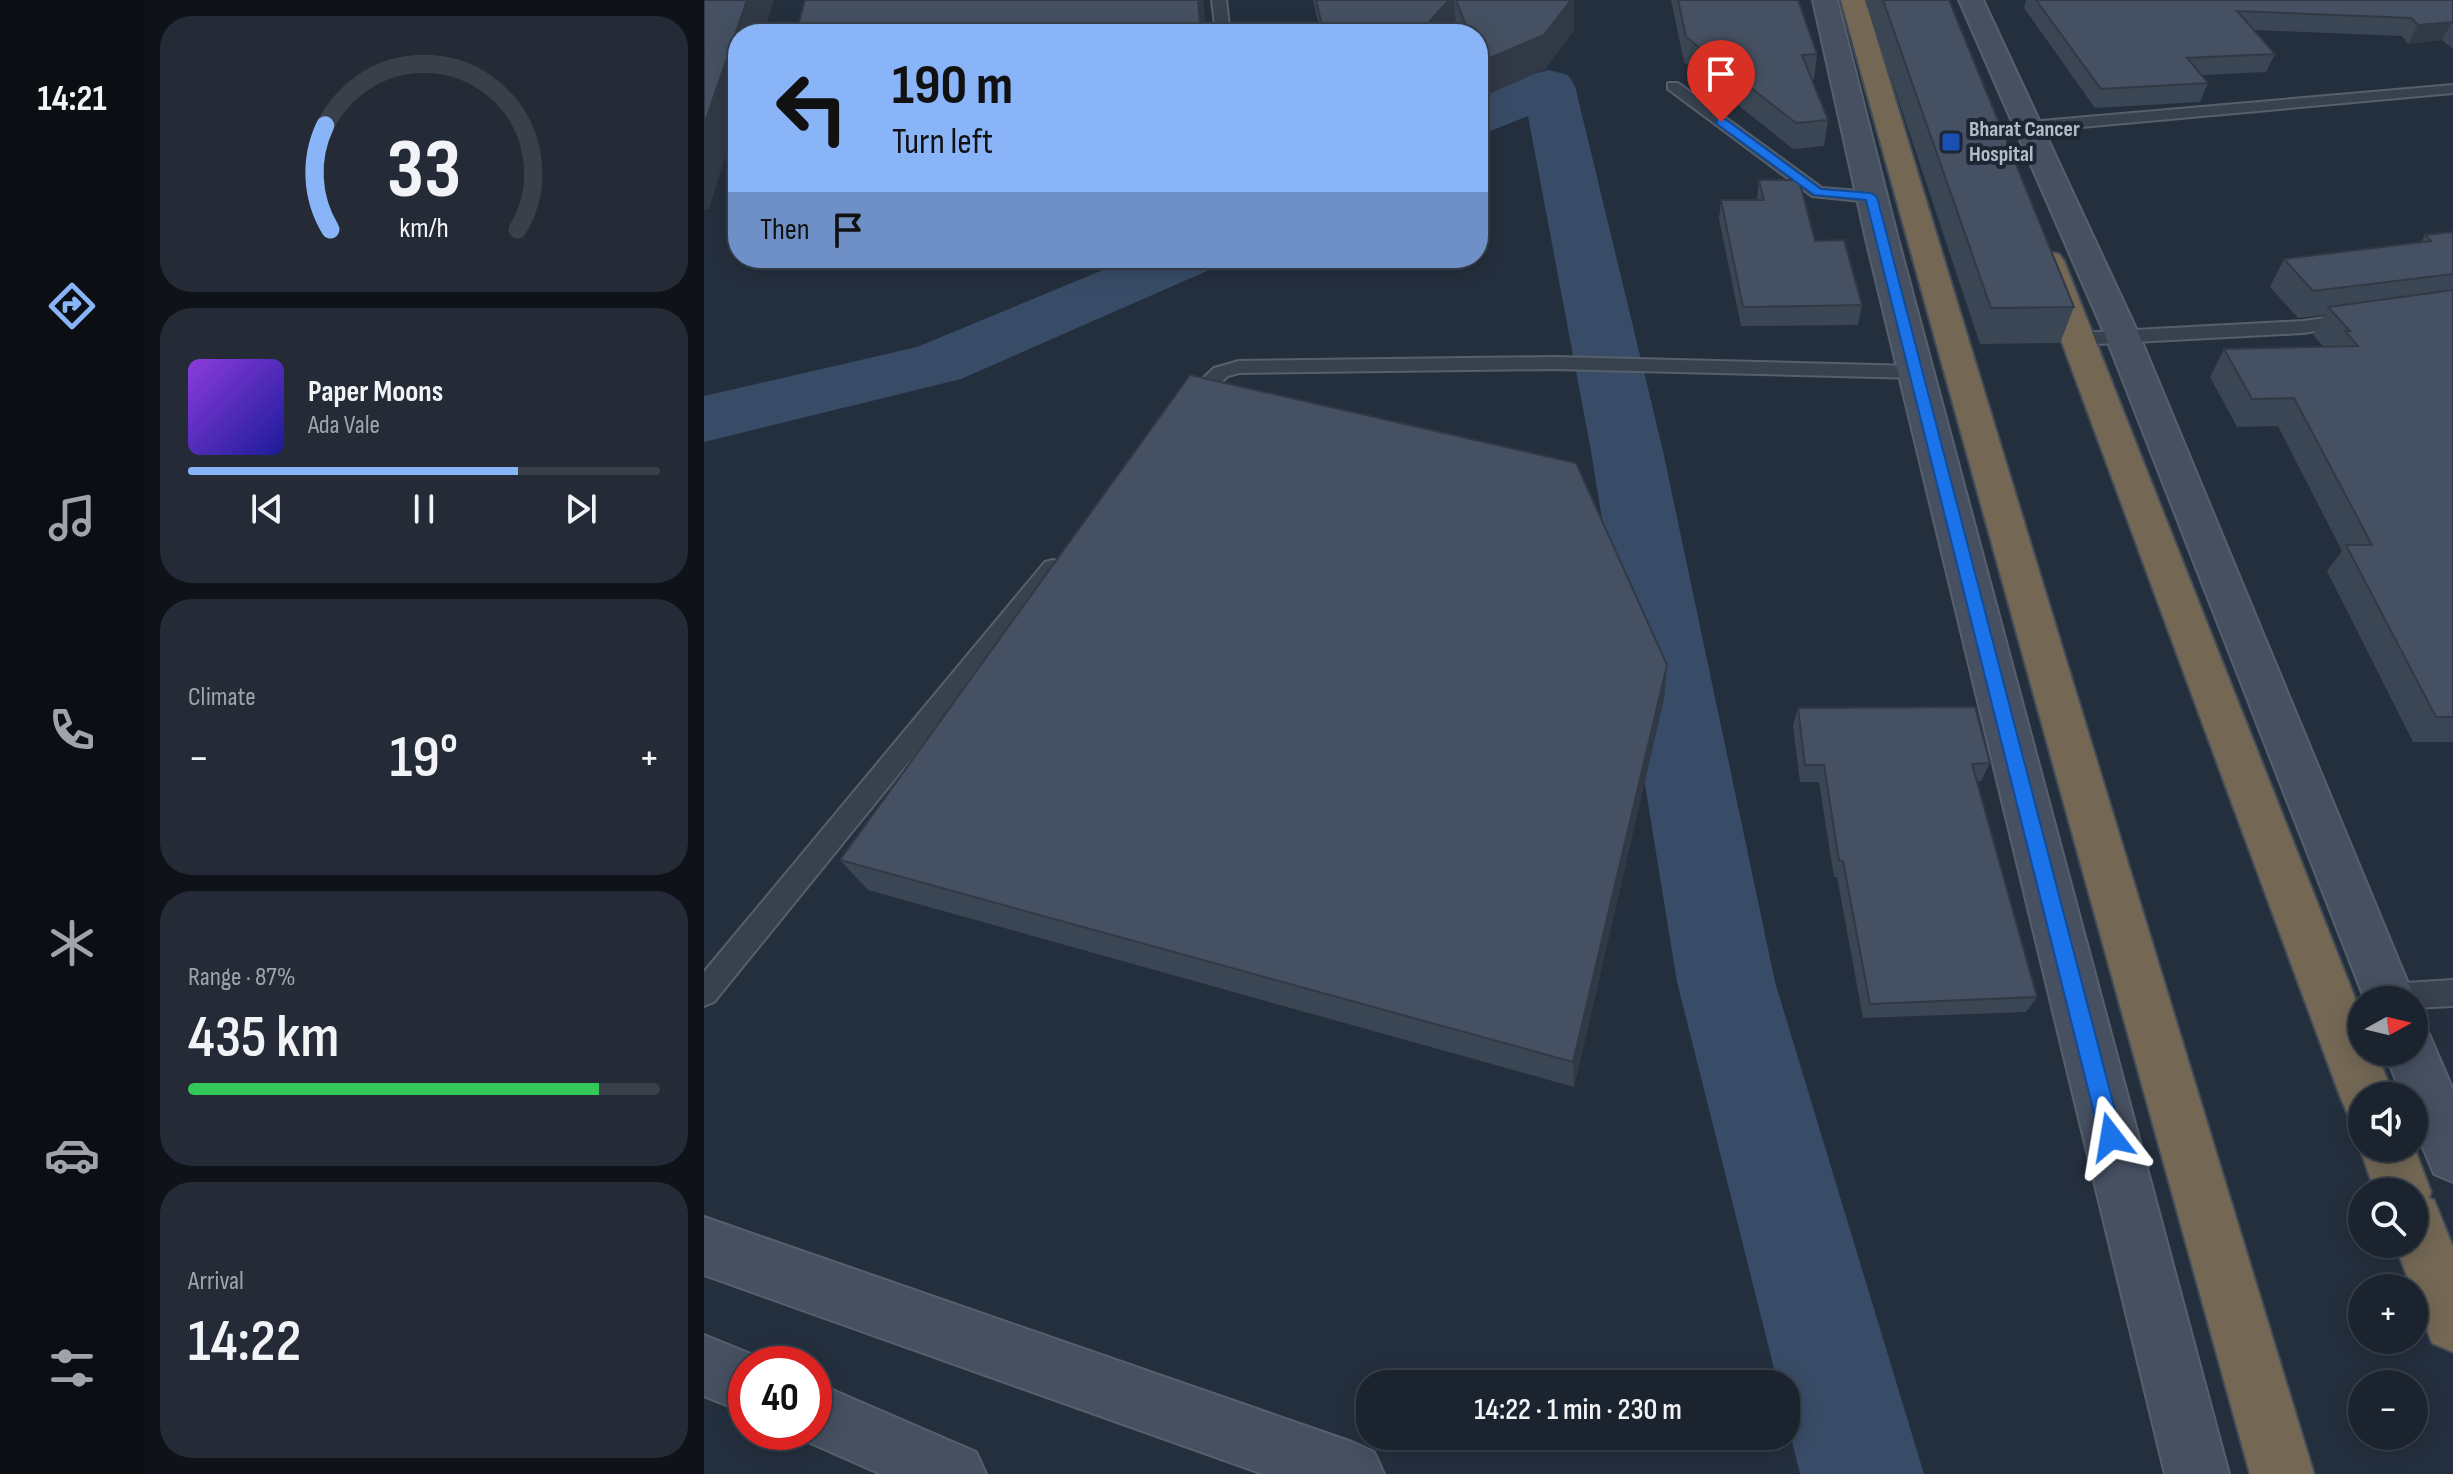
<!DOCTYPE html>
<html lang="en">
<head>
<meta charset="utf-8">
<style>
	body { margin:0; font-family:"Sofia Sans Condensed",sans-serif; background:#242b36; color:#f1f3f6; height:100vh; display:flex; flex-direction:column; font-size:30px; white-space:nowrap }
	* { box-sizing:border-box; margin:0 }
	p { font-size:26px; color:#a0a4aa }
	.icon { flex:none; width:44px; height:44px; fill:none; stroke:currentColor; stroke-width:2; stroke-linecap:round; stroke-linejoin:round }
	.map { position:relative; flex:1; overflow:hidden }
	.side { display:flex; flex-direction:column; gap:16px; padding:16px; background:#0f1319; width:560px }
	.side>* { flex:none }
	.banner { position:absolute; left:24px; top:24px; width:760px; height:244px; border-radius:32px; box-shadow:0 4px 20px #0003,0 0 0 2px #39404a; background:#8ab4f8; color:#111; overflow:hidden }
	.needle { width:52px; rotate:82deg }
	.controls { position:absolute; left:1644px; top:986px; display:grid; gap:16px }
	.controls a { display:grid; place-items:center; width:80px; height:80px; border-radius:50%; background:#1b232e; box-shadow:0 4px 20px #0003,0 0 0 2px #39404a; font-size:40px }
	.speed { position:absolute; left:24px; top:1346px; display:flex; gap:16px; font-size:40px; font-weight:700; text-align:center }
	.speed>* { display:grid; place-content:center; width:104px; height:104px; border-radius:50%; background:#1b232e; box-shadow:0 4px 20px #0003,0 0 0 2px #39404a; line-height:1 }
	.speed .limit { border:12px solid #d22; background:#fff; color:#111 }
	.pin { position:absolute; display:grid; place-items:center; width:68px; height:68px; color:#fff; margin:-82px -34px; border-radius:50% 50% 50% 0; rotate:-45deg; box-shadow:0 0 8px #0007 }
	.pin .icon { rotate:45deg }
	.me { position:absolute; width:88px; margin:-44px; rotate:346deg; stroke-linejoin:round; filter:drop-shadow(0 0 6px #0008) }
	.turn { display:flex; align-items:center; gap:28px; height:168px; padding:0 32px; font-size:36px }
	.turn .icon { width:104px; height:104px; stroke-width:2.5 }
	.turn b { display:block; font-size:56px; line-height:68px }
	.then { display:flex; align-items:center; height:76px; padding:0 32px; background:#0003; gap:16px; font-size:30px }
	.big { font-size:60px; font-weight:600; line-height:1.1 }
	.side .tile { flex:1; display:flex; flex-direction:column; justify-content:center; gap:12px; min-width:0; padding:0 28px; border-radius:32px; background:#242b36 }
	.side .dial { align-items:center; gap:0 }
	.dial svg { height:208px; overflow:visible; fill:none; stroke:#39404a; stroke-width:7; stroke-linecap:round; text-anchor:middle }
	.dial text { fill:#f1f3f6; stroke:none }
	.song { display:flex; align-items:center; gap:24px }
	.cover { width:96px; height:96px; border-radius:12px; background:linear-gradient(135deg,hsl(270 70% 55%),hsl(240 70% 35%)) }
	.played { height:8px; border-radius:4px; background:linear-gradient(90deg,#8ab4f8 70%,#39404a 70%) }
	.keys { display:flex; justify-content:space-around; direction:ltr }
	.heat { display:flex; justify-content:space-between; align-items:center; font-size:44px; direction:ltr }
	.charge { height:12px; border-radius:6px; background:linear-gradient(90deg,#34c759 87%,#39404a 0) }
	.trip { position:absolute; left:652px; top:1370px; width:444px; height:80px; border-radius:32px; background:#1b232e; box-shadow:0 4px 20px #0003,0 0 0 2px #39404a; font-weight:600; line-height:80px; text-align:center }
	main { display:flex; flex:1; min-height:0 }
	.tab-bar { display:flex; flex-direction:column; width:144px; justify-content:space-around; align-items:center; background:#0b0e12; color:#a0a4aa }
	.tab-bar .icon { width:56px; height:56px }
	.tab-bar .selected { color:#8ab4f8 }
	.tab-bar b { font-size:36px; color:#f1f3f6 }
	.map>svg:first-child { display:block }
</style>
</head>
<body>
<main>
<nav class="tab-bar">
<b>14:21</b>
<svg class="icon selected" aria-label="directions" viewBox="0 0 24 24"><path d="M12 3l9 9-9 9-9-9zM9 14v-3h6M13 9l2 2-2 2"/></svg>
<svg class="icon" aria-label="music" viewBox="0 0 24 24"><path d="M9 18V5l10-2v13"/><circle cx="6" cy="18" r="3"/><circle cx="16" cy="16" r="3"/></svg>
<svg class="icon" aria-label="phone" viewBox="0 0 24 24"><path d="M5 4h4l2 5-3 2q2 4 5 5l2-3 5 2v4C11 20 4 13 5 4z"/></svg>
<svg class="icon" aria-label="climate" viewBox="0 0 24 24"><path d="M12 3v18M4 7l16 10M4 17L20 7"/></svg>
<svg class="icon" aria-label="car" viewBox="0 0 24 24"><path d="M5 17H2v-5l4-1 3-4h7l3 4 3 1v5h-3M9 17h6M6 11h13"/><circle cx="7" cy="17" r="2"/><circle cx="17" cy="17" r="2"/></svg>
<svg class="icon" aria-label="filters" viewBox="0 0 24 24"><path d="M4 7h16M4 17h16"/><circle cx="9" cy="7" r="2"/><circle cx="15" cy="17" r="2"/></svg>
</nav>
<section class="side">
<div class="tile dial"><svg viewBox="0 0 100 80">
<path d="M14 69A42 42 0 1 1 86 69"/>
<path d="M14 69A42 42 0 0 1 12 29" stroke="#8ab4f8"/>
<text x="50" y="56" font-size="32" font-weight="700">33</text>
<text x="50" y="72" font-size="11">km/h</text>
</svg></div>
<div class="tile">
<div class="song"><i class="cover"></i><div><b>Paper Moons</b><p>Ada Vale</p></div></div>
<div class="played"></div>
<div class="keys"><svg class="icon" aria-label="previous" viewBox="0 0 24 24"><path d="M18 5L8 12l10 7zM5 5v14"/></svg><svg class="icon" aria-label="pause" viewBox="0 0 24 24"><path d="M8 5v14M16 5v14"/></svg><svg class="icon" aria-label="next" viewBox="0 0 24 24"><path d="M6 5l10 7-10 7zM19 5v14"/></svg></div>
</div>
<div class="tile"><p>Climate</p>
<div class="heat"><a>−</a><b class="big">19°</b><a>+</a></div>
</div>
<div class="tile"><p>Range · 87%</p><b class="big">435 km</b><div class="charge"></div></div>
<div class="tile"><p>Arrival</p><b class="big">14:22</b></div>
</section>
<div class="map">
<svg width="1749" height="1474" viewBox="0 0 1749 1474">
	<rect width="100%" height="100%" fill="#242f3e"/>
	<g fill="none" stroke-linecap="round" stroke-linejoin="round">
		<path fill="#394c67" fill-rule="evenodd" d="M845,70L864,75L871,86L959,451L1071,982L1220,1474H1096L1082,1417V1384H1074L973,982L887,451L824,116L774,136V99L826,75Z
			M428,258H512L503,271L257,379L0,442V396L213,347Z"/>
		<defs>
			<path id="lane" d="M508,0H522L526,34H512Z
				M964,83H974L1118,188L1167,192L1175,197L1167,202L1108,196L964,89Z
				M1749,85V93L1291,135L1283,130L1291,125Z
				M1644,315L1650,317V325L1599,333L1375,345L1366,339L1375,333L1599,321Z
				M850,357L1212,366L1221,372L1212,378L850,369L535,373L524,376L493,404H479L476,400L510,368L535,361Z
				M349,560L357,562L360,568L357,574L10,1002L0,1006V972L341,562Z
				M1749,980V1006L1710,1008V1000H1672L1671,997L1675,988L1685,984Z"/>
			<path id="secondary" d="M1109,0H1133L1194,239L1525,1474H1461L1162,239Z
				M1255,0H1279L1436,337L1711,1000L1710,1003V1000H1661L1402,337Z
				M1710,1028L1725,1034L1749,1090V1182L1730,1174L1710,1126V1096H1698L1681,1052H1710Z
				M0,1217L648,1442L670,1452L680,1474H559L0,1275Z
				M0,1335L64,1361L42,1364V1413L0,1396Z
				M110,1382L272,1452L282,1474H177L88,1435L87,1432H110Z"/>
			<path id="highway" d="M1137,0H1161L1610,1474H1546Z
				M1344,252L1355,254L1360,261L1658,1016V1052H1672L1690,1096H1658V1120L1644,1115L1636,1096L1328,261L1333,254Z
				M1658,1142V1148L1710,1147L1727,1192L1725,1198L1730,1200L1749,1247V1352L1728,1343L1691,1244H1710V1192H1671L1656,1148Z"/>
		</defs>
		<use href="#lane" stroke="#565f6c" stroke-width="4"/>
		<use href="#secondary" stroke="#565f6c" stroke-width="4"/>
		<use href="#highway" stroke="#434c59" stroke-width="4"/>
		<use href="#lane" fill="#38414e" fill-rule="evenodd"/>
		<use href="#secondary" fill="#465061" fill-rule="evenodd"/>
		<use href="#highway" fill="#746855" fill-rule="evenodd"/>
	</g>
	<path fill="#3b4654" d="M609,0H870V30L841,69L778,97L774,86V34H754L752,29L748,34H617Z
		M967,0H1094L1113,54L1110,80H1108L1124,120L1120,146L1089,149L980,62Z
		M1161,0H1245L1370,307L1356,343L1276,344Z
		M1322,0H1749V49L1738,40L1704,44L1698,36L1550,30L1571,54L1562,72L1497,75L1504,83L1496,102L1391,108L1320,8Z
		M1055,180L1111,241L1158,305L1154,325L1037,326L1015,219L1017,200H1053Z
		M1749,232V742H1709L1623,571L1638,551L1574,426L1533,427L1506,377L1520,349L1620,347L1609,335L1620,315L1594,318L1566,287L1580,259L1717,242L1721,235Z
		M963,665L960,699L870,1087L164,890L136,860Z
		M1094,708L1286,763L1277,781H1272L1333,997L1322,1012L1159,1018L1133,877H1130L1115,782H1096L1089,726Z"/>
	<path fill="#303945" d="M43,0H70L60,34H34V117L5,209H0V125Z
		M494,0H499L503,34H497Z
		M745,0H750L752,29L748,34H714Z
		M867,0H870V30L841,69L778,97L776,62Z
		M1748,22L1738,40L1704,44L1714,25Z
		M963,665L960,699L870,1087L869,1062Z"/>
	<path fill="#455162" stroke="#303945" stroke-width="2" d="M0,0H43L0,125Z
		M101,0H494L497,34H92Z
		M612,0H745L714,34H620Z
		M752,0H867L840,35L776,62L774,57V34H765Z
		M974,0H1094L1113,54L1098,55L1124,120L1092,123L982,37Z
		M1179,0H1245L1370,307L1287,308Z
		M1332,0H1749V22L1714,25L1707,18L1533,11L1571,54L1483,58L1504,83L1397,89Z
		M1055,180H1095L1111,241L1140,240L1158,305L1039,307L1017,200H1060Z
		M1749,232V274L1609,291L1580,259L1727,241L1721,235Z
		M1749,290V717H1732L1642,545H1668L1590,398L1548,399L1520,349L1654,346L1641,331H1646L1624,307Z
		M486,375L872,463L963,665L869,1062L136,860Z
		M1271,707L1286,763L1268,764L1333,997L1166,1004L1139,861H1135L1120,765H1101L1094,708Z"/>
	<path fill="#1a73e8" stroke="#114b97" stroke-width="2" d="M1013,119H1021L1117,189L1167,193L1173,197L1418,1137L1415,1145L1407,1148L1399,1145L1396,1137L1162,200L1110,195L1013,124Z"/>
	<rect fill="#1a4fb4" stroke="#1d2633" stroke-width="3" x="1237" y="132" width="20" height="20" rx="4"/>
	<g text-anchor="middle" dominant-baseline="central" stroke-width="8" stroke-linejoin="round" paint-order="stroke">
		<g font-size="22" font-weight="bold" fill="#b4bcc9" stroke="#1d2633" text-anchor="start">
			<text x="1265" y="129">Bharat Cancer<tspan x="1265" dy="25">Hospital</tspan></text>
		</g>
	</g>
</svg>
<div class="controls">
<a><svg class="needle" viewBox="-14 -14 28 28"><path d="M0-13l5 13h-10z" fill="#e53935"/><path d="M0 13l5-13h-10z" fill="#a0a4aa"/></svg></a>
<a><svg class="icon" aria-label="sound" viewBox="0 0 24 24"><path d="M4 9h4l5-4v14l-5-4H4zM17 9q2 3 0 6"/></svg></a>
<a><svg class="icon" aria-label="search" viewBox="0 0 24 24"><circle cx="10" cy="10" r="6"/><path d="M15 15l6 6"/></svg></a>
<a>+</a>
<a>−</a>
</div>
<div class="speed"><div class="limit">40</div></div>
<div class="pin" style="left:1017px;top:122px;background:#d93025"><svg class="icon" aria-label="arrive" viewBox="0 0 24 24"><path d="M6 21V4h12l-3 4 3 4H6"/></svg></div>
<svg class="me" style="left:1407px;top:1137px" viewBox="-20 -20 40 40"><path d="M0-17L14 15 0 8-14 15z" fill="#1a73e8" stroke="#fff" stroke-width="4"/></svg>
<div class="trip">14:22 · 1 min · 230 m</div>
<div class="banner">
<div class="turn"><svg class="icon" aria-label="left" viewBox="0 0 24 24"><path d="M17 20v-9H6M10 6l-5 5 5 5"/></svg><div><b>190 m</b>Turn left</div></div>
<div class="then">Then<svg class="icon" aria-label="arrive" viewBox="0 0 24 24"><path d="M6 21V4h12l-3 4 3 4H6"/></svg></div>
</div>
</div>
</main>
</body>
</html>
